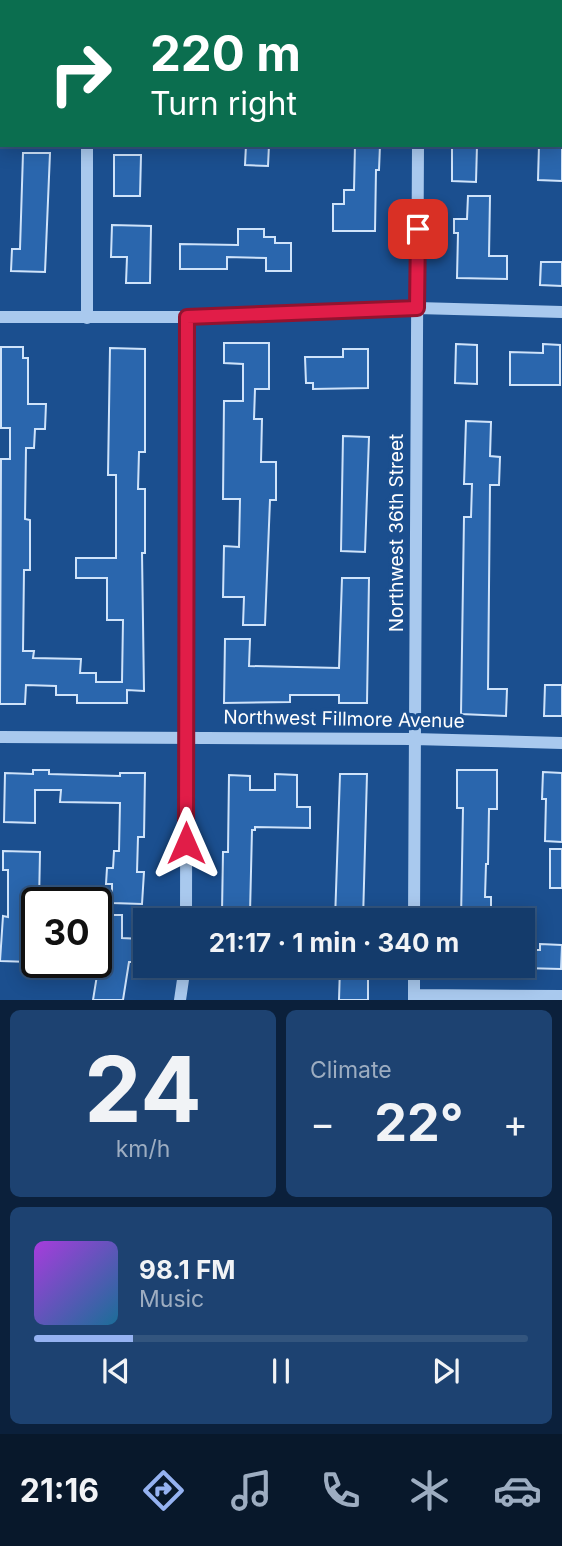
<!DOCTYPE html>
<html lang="en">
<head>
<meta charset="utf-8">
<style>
	body { margin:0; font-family:Inter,sans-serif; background:#1d4271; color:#f1f3f6; height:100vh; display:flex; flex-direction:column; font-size:26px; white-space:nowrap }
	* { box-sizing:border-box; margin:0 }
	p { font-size:23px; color:#9dadc1 }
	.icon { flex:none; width:38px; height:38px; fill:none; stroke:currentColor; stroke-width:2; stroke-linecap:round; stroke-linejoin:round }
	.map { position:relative; height:1000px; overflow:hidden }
	.side { display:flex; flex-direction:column; gap:10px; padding:10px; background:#0b203b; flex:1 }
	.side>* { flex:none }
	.hud { position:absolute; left:0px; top:0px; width:564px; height:147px; box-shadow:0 4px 18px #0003,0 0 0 2px #33557e; background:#0b6e4f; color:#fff; overflow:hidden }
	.speed { position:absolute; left:21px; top:887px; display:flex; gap:14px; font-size:35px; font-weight:700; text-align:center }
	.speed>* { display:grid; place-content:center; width:91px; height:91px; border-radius:50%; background:#143b6b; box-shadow:0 4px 18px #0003,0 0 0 2px #33557e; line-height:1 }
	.speed .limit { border:4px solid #111; border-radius:10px; background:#fff; color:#111 }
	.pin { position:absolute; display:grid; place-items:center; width:60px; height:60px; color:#fff; margin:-30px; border-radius:14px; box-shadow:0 4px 10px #0006 }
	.me { position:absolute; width:77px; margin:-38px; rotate:0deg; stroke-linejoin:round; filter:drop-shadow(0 0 5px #0008) }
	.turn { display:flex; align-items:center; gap:24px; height:147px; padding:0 35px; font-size:32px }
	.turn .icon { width:91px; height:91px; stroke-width:2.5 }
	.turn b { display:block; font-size:49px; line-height:60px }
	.big { font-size:52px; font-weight:700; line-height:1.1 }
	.side .widget { flex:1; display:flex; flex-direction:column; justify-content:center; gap:10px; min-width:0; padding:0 24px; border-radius:10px; background:#1d4271 }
	.side .dial { align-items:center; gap:0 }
	.dial b { font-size:91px; line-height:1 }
	.song { display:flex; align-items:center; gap:21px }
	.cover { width:84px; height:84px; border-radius:10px; background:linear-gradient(135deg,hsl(280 70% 55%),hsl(200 70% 35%)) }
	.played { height:7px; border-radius:4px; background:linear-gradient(90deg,#95b2f1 20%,#33557e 20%) }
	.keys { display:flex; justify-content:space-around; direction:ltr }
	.heat { display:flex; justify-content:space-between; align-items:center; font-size:38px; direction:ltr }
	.side .tiles { flex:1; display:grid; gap:10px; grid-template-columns:1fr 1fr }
	.widget:last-child { grid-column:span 2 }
	.trip { position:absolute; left:133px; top:908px; width:402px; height:70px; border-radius:0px; background:#143b6b; box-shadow:0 4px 18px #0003,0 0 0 2px #33557e; font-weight:700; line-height:70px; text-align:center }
	.menu { display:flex; height:112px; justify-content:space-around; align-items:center; background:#08182b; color:#9dadc1 }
	.menu .icon { width:49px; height:49px }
	.menu .selected { color:#95b2f1 }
	.menu b { font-size:32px; color:#f1f3f6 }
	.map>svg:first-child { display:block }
</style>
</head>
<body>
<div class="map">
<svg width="562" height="1000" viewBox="0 0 562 1000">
	<rect width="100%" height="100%" fill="#1b4f8f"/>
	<path fill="#2a66ad" stroke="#cfe3fa" stroke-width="2" d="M246,145H269L268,166L245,165Z
		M355,145H380L379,170H376L375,231H333V204H344V190H354Z
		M452,145H477L476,182L452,181Z
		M539,145H562V181L538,180Z
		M23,153H50L45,272L11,271L12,249H20Z
		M114,155H141L140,196H114Z
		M468,196H490L489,256H507V279L457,278L458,233H454V219H467Z
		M112,225L151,226L150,283H126L127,257H111Z
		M238,229H264V237H275V243H291V271H266V258L227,257V269H180V244L238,245Z
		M541,262H562V286L540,285Z
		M224,343H269V389H255L254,419H262L261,462H276V500H270L265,625H243L244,597H223L224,546L239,547L240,499H223L224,401H243V364L224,363Z
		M456,344L477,345V384L455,383Z
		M543,344L560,345V385H510V352L543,353Z
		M1,347H23V358H28V404H46L45,429H35L34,448H26L25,519L30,520V570H24L23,651H34L33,658L81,659L80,673H96V682H122L123,620H107V578H76V558H116V475H108L110,348L145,349V452H139L138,489H145V553H142L144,691L127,690V703H77V695H56V686L26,685L25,704H0L1,459H10V428H1Z
		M343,349H368V388L313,389V383H306L305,357H343Z
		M466,421L491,422L490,456L500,457L499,485H490L488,689H507L506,716L461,714L464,517H471L472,484H464Z
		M343,436L369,437L365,552L341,551Z
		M342,578H369L367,703H339V695H290V702L224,703L225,639H250L249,666L339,668Z
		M545,685H562V716H544Z
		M33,770H49V774L120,776V773H145L144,837H138L137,872H144L142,904L112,903V884H106L107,868H113L114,851H119L120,803L60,802L61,790H35V823L4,822L5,773L33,774Z
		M457,770H497V809H489L488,864H486L485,897H491V920H461L463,808H457Z
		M543,772L562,773V842L545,841L546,799H542Z
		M275,774L297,775V807H310V828L255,827V830H252L250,913L222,912L223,852H228L229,775L250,776V790H275Z
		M340,774H367L363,920H335Z
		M550,849H562V888H550Z
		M3,851L40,852L39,903L32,904L30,962L0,961L3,916L8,917V870H3Z
		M96,915H122V938L142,939V962H129L123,1000H93L99,963V937H96Z
		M540,944L562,945L561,969L523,968V950H540Z
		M340,967L368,968V1000H339Z"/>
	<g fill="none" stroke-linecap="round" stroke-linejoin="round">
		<path stroke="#a9c9ee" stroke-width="12" d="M191,2L192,0
			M419,2V0
			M0,125H2
			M0,317H187L417,308L562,312
			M87,318V145
			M0,737L414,739L562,743
			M186,920L187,317
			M414,920L418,145
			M414,995L562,996
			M180,1000L185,966
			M414,1000V966"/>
	</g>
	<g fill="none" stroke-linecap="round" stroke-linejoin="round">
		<defs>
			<path id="route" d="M186,843L187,317L417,308L418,229"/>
		</defs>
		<use href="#route" stroke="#92132f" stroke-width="18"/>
		<use href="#route" stroke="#e11d48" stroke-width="12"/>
	</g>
	<g text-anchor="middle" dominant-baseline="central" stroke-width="7" stroke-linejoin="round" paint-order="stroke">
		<g font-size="19" fill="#fff" stroke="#1b4f8f">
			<text transform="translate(396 533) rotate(-90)">Northwest 36th Street</text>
			<text transform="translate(344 719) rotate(1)">Northwest Fillmore Avenue</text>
		</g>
	</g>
</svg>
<div class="speed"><div class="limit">30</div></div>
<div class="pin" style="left:418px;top:229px;background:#d93025"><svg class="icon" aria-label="arrive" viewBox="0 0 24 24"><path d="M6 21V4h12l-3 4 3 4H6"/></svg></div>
<svg class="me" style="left:186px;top:843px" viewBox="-20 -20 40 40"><path d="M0-17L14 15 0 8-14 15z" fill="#e11d48" stroke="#fff" stroke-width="4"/></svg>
<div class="trip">21:17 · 1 min · 340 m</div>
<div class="hud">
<div class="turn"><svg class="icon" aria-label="right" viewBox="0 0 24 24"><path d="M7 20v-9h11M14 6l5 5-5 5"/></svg><div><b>220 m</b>Turn right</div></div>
</div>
</div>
<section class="side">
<div class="tiles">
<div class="widget dial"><b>24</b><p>km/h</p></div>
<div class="widget"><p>Climate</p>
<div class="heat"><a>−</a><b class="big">22°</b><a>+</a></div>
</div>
<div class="widget">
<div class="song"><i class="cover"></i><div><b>98.1 FM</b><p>Music</p></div></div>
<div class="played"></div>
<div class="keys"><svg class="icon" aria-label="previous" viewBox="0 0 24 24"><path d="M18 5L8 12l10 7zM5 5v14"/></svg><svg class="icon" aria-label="pause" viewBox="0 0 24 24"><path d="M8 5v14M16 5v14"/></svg><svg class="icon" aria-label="next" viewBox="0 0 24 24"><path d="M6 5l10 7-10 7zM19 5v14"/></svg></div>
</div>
</div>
</section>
<nav class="menu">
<b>21:16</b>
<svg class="icon selected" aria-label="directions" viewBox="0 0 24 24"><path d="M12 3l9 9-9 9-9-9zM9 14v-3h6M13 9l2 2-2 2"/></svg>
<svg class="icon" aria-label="music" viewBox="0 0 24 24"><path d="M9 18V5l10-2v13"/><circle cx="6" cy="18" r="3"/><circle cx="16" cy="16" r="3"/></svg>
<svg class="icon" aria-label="phone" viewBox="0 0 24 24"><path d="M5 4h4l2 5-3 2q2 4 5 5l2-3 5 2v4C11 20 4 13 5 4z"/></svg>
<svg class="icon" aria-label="climate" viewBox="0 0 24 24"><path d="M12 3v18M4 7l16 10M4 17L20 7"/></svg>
<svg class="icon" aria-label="car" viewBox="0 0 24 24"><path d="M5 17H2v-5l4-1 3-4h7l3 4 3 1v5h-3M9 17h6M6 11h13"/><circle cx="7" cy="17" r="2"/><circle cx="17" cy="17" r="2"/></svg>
</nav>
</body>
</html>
